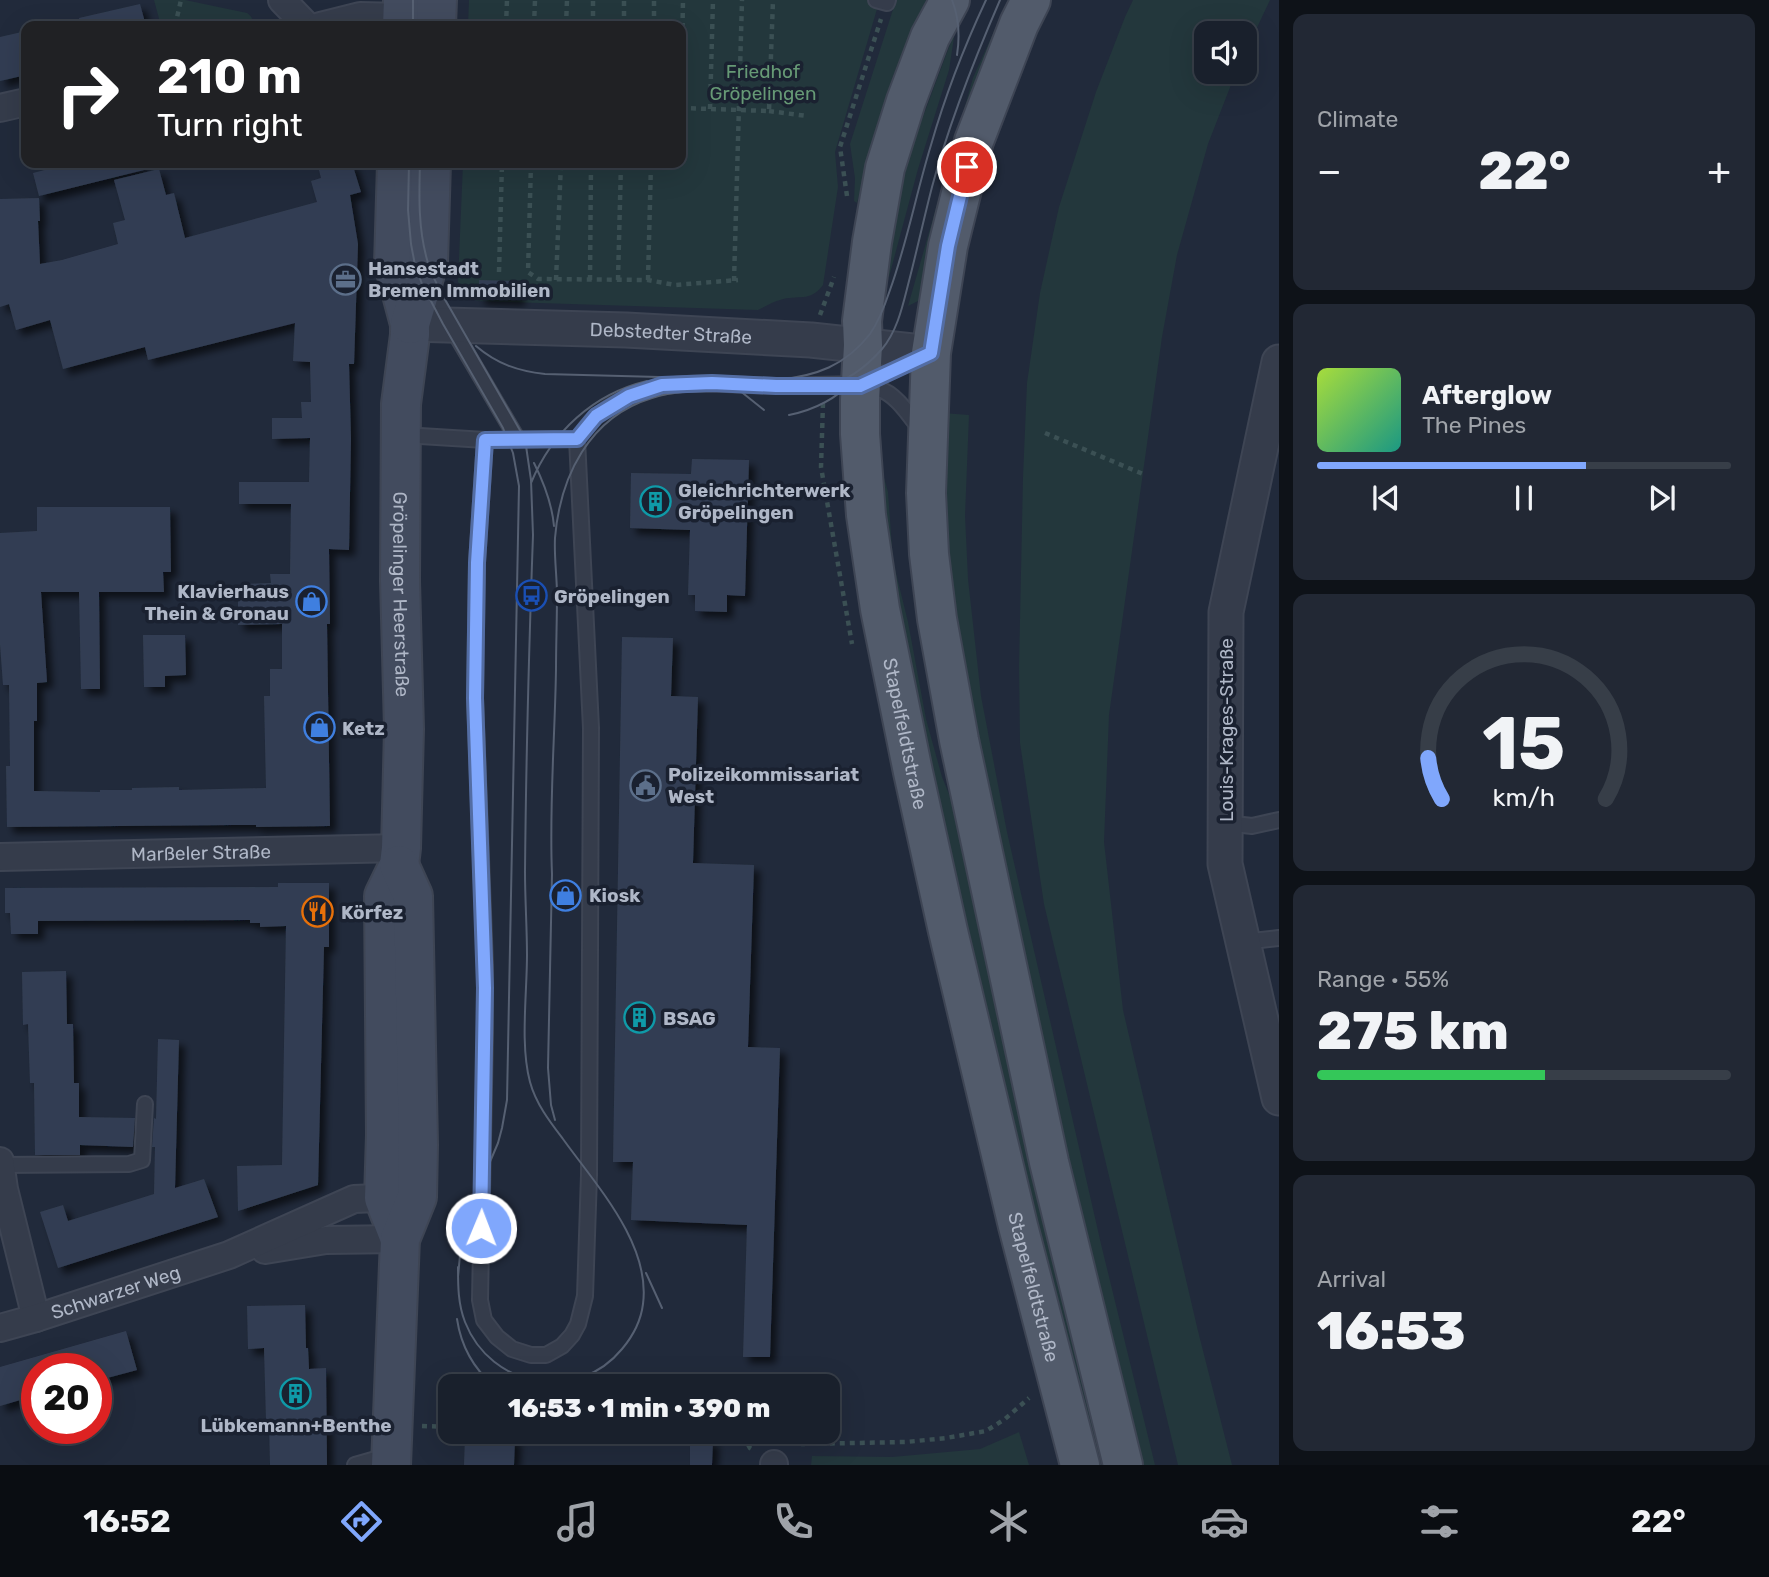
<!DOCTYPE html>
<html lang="en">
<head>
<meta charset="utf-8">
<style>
	body { margin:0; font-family:Rubik,sans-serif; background:#222834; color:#f1f3f6; height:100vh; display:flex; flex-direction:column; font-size:26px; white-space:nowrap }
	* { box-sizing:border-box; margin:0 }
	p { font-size:23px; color:#9fa3a9 }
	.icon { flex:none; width:38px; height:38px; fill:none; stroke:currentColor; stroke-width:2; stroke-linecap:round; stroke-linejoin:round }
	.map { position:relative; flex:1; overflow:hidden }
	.drawer { display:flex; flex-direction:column; gap:14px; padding:14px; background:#0e1218; width:490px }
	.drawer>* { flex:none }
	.banner { position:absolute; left:21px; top:21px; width:665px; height:147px; border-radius:14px; box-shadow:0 7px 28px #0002,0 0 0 2px #373e48; background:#202124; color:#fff; overflow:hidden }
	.controls { position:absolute; left:1194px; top:21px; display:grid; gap:14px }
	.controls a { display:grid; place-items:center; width:63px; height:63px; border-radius:14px; background:#19202c; box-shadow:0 7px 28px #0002,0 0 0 2px #373e48; font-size:35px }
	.speed { position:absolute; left:21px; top:1353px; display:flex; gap:14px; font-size:35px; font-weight:700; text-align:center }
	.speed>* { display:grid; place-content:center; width:91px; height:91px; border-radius:50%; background:#19202c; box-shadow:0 7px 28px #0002,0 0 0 2px #373e48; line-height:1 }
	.speed .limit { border:10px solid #d22; background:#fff; color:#111 }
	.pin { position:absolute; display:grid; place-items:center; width:60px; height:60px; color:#fff; margin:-30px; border:4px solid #fff; border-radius:50%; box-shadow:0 2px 7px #0007 }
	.me { position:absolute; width:77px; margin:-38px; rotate:1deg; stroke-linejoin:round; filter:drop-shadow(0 0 5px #0008) }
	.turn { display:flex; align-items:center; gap:24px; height:147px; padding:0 21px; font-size:32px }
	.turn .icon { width:91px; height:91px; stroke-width:2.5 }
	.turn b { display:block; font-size:49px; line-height:60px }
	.big { font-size:52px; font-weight:800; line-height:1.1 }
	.drawer .tile { flex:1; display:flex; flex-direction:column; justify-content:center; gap:10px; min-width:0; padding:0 24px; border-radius:14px; background:#222834 }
	.drawer .dial { align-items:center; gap:0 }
	.dial svg { height:182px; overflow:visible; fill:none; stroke:#373e48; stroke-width:7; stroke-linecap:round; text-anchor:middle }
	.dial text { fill:#f1f3f6; stroke:none }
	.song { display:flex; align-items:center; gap:21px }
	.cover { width:84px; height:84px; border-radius:10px; background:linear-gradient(135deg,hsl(80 70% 55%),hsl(170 70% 35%)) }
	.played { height:7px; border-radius:4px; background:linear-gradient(90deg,#80a7fc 65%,#373e48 65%) }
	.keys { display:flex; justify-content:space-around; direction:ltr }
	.heat { display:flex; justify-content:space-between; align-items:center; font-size:38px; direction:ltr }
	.charge { height:10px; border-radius:5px; background:linear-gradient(90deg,#34c759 55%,#373e48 0) }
	.trip { position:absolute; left:438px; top:1374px; width:402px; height:70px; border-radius:14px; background:#19202c; box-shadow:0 7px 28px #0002,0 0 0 2px #373e48; font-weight:800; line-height:70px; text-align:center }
	.menu { display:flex; height:112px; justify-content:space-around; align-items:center; background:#0a0d12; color:#9fa3a9 }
	.menu .icon { width:49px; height:49px }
	.menu .on { color:#80a7fc }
	.menu b { font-size:32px; color:#f1f3f6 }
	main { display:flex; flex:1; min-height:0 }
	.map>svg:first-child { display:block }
</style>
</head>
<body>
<main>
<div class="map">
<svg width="1279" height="1465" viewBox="0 0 1279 1465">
	<defs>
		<filter id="shadow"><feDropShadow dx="6" dy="6" stdDeviation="3.5" flood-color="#0009"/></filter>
	</defs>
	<rect width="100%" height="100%" fill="#212a3b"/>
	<path fill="#23373c" d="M154,0H185L247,13C252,16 253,20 253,26H161Z
		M469,0H876L873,8L877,9L835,152L838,187L823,285C810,303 798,294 780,300C772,302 765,307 758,310L477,301L467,296L458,282L463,163H681V26H468Z
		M896,0H926L893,76L878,121L857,203L854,201L855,178L850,144Z
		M1008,0H1015L922,299L908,306L973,78Z
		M1133,0H1270L1244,55V33H1206V72H1236L1208,144L1177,255L1162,337L1109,715L1104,842L1123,1010L1198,1331L1232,1465H1178L1044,904L1020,743L1019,667L1023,477L1027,383L1040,293L1059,207L1096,92L1125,17Z
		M955,31L949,70L918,169L889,277L884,276L900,193L912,146Z
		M943,413L969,415L965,516L968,579L981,696L1007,832L1101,1244L1155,1465H1140L1111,1357L948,605Z
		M881,467L888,492L893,561L908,622L926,719L942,777L958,816L1106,1465H1089L893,635Z
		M1019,1432L1029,1465H811L812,1456L892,1457L980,1449Z"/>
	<path fill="#333e52" filter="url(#shadow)" d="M140,4L146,26H80L79,18Z
		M26,31V75L0,81V37Z
		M72,163H143L144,170L39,196L33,173Z
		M331,163H352L361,192L350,195L358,244L354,364H349L351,439L349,550L329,549L330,624H327L330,826L256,827V825H233L7,827L6,766H10L9,685H3L0,644V533L37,531V507H170L171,572H163L164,592H99L100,689H81L79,592H41L47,682L37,683V721H34V791L100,792V790H132V788L179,787V790L266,788L264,696H270V669H282V624L238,625V594H244V584L271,583L270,574H290L291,504H239V482H309L310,438L272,439V418H302L301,402H311L310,362L293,361L295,323L148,360L145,347L63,369L50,320L16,330L9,304L0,307V199L39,198L40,221H38L40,264L62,260L118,244L113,223L125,220L114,180L159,169L166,195L174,193L185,238L317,202L311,181L321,178L318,166Z
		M479,280L519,281V300L479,299Z
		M692,459L749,460L745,596L727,595V612L695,611V595H688L690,530L630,528L631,473L691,474Z
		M143,635H185L186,675L165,676V687H144Z
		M622,637L673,638L671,696L698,697L693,863L754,865L748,1047L780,1048L770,1357H743L747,1225L631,1220L633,1162H613Z
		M278,883H329V947H324L318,1185L238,1211L237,1166L282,1165L286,926L260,927V923H250V920L38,921V934H11L10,913H5V888L278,887Z
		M66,971L67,1024H73L74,1083H79V1117L135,1118L133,1147L80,1145V1155H35L34,1083H30L28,1024L23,1025L22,972Z
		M158,1039L179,1040L175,1188L204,1179L218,1217L58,1268L40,1212L63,1205L68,1221L154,1194L155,1147H152L154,1118L156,1119Z
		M305,1305L306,1348H308L309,1369L326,1368L327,1465H270L269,1420H266L264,1348L248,1349L247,1306Z
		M126,1331L137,1370L96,1381V1368H37V1395L0,1406V1367Z
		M465,1437L515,1438L514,1465H464Z
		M690,1439L713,1440L712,1465H690Z"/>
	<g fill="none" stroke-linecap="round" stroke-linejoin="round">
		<defs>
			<path id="service" d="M876,0L887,3L888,0
				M428,287L518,440
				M865,384L919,358
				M404,435L485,440L577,439
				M485,440L477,563L475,698L485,965V1034L480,1300L484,1320L497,1337L512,1349L531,1355H546L562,1346L572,1335L578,1324L585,1296L589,1175L591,728L577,439C584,431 590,421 598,415C654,371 717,386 783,386C811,386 852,381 879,389C896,394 909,415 920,429
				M1225,823L1252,826L1279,820
				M1243,942L1279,938
				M1,1165L129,1164L142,1160L145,1104
				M355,1465L390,1455"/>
			<g id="minor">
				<path d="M282,0L307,26"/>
				<path d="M320,26L360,16L402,17"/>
				<path d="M0,108L26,102"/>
				<path id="s1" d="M0,857L401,848"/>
				<path d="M0,1161L4,1189L36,1318"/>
				<path d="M265,1250L326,1240L400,1239"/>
				<path id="s2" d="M0,1328L36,1318L229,1255L354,1199L401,1197"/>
				<path d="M774,1465V1464"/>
			</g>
			<g id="tertiary">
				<path id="s3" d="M410,324L626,330L811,340L931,353"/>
				<path d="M1279,362L1226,612L1225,864L1279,1098"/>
			</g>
			<g id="secondary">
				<path d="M402,26L403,0"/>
				<path d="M436,26L437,0"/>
				<path id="s4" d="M397,163L394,264L410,324V335L401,404L400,581L404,729L401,848L399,865L384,896L386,1135L384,1198L400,1239"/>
				<path d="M410,324L428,263L431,163"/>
				<path d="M391,1465L400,1239L417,1197L418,1145L413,896L399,865"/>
			</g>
			<g id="primary">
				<path id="s5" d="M950,0L930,37L906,101L885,168L872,242L862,321L863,345L860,400V434L866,515L880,609L913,772L948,931L1018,1226L1080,1465"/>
				<path d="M1031,0L1019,24L974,141L948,246L931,353L926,493L929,554L937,619L959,740L1049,1162L1123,1465"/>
			</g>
		</defs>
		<use href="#service" stroke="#3e4554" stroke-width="18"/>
		<use href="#minor" stroke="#3e4554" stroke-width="30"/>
		<use href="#tertiary" stroke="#3e4554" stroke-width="37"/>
		<use href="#secondary" stroke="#3e4554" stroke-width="42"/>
		<use href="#primary" stroke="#3e4554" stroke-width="42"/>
		<path stroke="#3b5054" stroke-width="4.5" stroke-dasharray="5 5" stroke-linecap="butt" d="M175,26L181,0
			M506,26L507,0
			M534,26L535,0
			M566,26L567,0
			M593,26V0
			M624,26V0
			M654,26V0
			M681,108L769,111L773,0
			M681,108L683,0
			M710,109L713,0
			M769,111L807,116
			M531,163L528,272L538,279L648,280L675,285L738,280
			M847,196L840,147L881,19
			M499,272L502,163
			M556,280L561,163
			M590,280L591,163
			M618,280L621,163
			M648,280L651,163
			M734,281L742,0
			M820,315L834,277
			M823,403L821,467L852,644
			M1045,433L1143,474
			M422,1426L450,1427
			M611,1432L775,1436L802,1444L906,1442L946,1438L986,1431L1005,1419L1029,1398
			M743,1436L750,1448L755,1451"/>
		<use href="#service" stroke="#353c4b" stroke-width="14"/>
		<use href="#minor" stroke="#353c4b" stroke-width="26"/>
		<use href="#tertiary" stroke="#353c4b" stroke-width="33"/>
		<use href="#secondary" stroke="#424b5e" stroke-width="38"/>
		<use href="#primary" stroke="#525b6b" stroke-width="38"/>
		<path stroke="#566072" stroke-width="2" d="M952,0C959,18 960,36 957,55
			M413,26V0
			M409,163L408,210L411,244L415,265L422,284L443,324L503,428L513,453L519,486L507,1100L502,1128L498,1143L466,1218L461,1244L458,1277
			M420,163C419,196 418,230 428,263C432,277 440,290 447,303L525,439L531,480L533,535C529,647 526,760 525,872C525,900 527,928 527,955C527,994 520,1045 530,1082C536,1104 550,1122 563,1139C596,1185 651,1244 643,1304C641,1320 633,1336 622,1349C577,1404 491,1388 465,1322C458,1304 458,1286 458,1267
			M476,346C497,364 518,371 545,374L777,380C816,376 845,366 870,334C879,321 885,305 890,290C907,243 916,194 931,145C945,96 964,47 986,0
			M739,390L764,410
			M789,415C814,410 836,399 854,380
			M534,463C544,483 552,504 554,526
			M531,483C552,432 593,394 647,381
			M555,1120L551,1105L548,1068L552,874C549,806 555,737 556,669C556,645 557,620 557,595C557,576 554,557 555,538C560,477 589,417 652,398C676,390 700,391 725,391C789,391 835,403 882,349C898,330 903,304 909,281C917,250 924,218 932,187C949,123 974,60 1000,0
			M646,1273L662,1308
			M457,1319C461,1346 473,1368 494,1386"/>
	</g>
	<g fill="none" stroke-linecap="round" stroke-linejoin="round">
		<defs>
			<path id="route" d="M481,1228L485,988L475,698L477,563L485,440L577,439L596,416L629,396L662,385L712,383L776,386H860L931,353L948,246L967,167"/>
		</defs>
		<use href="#route" stroke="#536da4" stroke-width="18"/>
		<use href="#route" stroke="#80a7fc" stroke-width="12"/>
	</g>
	<defs>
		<symbol id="office-ring" viewBox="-11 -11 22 22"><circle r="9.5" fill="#1a2130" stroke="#5c6f8a" stroke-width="1.5"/><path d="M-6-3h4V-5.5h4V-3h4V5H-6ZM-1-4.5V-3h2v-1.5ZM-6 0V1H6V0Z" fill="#5c6f8a"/></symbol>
		<symbol id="building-ring" viewBox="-11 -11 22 22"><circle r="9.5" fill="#1a2130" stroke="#0f9aa8" stroke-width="1.5"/><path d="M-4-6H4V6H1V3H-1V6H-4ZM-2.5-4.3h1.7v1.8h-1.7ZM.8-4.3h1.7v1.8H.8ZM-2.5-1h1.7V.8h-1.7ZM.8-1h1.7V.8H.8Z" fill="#0f9aa8"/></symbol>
		<symbol id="bus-ring" viewBox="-11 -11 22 22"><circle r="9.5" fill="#1a2130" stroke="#1a4fb4" stroke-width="1.5"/><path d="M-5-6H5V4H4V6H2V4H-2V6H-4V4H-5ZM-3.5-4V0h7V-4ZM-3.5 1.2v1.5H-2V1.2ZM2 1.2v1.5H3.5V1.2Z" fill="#1a4fb4"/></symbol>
		<symbol id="shop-ring" viewBox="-11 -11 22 22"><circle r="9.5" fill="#1a2130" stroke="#3f7fe0" stroke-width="1.5"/><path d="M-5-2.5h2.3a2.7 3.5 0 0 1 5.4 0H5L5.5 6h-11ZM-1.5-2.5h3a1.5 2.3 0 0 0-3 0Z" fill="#3f7fe0"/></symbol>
		<symbol id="civic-ring" viewBox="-11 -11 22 22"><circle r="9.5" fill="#1a2130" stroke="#5c6f8a" stroke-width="1.5"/><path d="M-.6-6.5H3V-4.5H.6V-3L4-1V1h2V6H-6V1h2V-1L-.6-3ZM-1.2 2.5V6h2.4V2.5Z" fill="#5c6f8a"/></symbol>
		<symbol id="restaurant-ring" viewBox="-11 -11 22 22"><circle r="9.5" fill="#1a2130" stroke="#e8710a" stroke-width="1.5"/><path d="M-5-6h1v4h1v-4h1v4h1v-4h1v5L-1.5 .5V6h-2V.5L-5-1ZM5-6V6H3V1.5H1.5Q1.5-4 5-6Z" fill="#e8710a"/></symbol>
	</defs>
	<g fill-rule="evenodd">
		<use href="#office-ring" x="328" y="262" width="35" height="35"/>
		<use href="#building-ring" x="638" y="484" width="35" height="35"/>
		<use href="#bus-ring" x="514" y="578" width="35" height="35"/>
		<use href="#shop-ring" x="294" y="584" width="35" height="35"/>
		<use href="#shop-ring" x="302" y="710" width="35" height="35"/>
		<use href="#civic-ring" x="628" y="768" width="35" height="35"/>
		<use href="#shop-ring" x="548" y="878" width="35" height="35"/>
		<use href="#restaurant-ring" x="300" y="894" width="35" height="35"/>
		<use href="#building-ring" x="622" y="1000" width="35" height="35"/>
		<use href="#building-ring" x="278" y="1376" width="35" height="35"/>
	</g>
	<g text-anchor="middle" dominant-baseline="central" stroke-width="7" stroke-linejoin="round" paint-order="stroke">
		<g font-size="19" fill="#669975" stroke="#1a2130">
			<text x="763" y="71">Friedhof<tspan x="763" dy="22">Gröpelingen</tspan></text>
		</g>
		<g font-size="19" font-weight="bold" fill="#afb7c7" stroke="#1a2130" text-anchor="start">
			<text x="368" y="268">Hansestadt<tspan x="368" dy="22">Bremen Immobilien</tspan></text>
			<text x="678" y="490">Gleichrichterwerk<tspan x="678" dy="22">Gröpelingen</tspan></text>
			<text x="289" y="591" text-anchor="end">Klavierhaus<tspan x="289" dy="22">Thein &amp; Gronau</tspan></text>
			<text x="554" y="596">Gröpelingen</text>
			<text x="342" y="728">Ketz</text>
			<text x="668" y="774">Polizeikommissariat<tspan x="668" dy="22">West</tspan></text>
			<text x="589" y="895">Kiosk</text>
			<text x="341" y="912">Körfez</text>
			<text x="663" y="1018">BSAG</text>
			<text x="296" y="1425" text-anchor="middle">Lübkemann+Benthe</text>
		</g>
		<g font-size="19" fill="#afb7c7" stroke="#1a2130">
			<text stroke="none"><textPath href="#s3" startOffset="261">Debstedter Straße</textPath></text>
			<text stroke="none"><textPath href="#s4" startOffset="434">Gröpelinger Heerstraße</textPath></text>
			<text transform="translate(1226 730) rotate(-90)">Louis-Krages-Straße</text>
			<text stroke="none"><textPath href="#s5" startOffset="752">Stapelfeldtstraße</textPath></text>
			<text stroke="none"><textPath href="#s1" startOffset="201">Marßeler Straße</textPath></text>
			<text stroke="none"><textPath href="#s5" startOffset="1320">Stapelfeldtstraße</textPath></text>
			<text stroke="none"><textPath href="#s2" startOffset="121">Schwarzer Weg</textPath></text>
		</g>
	</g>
</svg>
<div class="controls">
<a><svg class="icon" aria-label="sound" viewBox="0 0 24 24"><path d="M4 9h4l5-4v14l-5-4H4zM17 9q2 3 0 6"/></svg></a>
</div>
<div class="speed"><div class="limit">20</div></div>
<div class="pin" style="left:967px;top:167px;background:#d93025"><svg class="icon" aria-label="arrive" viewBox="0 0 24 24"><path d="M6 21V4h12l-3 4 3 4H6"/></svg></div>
<svg class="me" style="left:481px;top:1228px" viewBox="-20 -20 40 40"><circle r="17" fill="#80a7fc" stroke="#fff" stroke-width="3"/><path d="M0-11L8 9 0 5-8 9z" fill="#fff"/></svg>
<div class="trip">16:53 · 1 min · 390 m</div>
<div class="banner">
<div class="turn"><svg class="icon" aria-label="right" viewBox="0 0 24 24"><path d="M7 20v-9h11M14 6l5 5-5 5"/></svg><div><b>210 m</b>Turn right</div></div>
</div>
</div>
<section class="drawer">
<div class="tile"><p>Climate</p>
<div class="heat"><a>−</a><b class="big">22°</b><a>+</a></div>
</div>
<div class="tile">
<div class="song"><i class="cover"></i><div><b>Afterglow</b><p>The Pines</p></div></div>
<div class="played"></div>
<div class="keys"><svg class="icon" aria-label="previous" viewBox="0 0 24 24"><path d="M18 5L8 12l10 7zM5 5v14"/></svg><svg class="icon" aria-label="pause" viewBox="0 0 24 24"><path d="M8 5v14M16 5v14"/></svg><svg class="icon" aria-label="next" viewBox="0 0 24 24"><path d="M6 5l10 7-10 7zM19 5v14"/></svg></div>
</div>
<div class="tile dial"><svg viewBox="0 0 100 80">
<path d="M14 69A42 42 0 1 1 86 69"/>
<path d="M14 69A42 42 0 0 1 8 51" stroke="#80a7fc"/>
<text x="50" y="56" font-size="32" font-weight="700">15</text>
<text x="50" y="72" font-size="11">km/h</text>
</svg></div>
<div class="tile"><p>Range · 55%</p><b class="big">275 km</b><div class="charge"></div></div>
<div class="tile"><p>Arrival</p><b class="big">16:53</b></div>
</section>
</main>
<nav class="menu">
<b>16:52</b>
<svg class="icon on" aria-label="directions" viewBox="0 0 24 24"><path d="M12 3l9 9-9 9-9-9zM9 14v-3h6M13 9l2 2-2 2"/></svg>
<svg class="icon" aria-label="music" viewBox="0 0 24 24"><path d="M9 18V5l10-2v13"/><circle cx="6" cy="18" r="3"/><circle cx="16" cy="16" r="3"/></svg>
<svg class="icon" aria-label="phone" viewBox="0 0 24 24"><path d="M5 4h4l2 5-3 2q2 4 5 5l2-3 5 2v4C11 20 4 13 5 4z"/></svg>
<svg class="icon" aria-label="climate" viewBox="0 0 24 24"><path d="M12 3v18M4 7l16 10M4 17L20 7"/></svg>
<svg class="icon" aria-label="car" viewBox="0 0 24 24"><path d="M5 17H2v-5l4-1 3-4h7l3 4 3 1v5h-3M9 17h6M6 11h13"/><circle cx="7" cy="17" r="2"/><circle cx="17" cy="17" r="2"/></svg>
<svg class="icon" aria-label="filters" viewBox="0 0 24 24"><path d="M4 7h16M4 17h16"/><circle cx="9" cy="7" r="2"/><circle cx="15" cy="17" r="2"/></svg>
<b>22°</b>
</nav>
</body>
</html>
